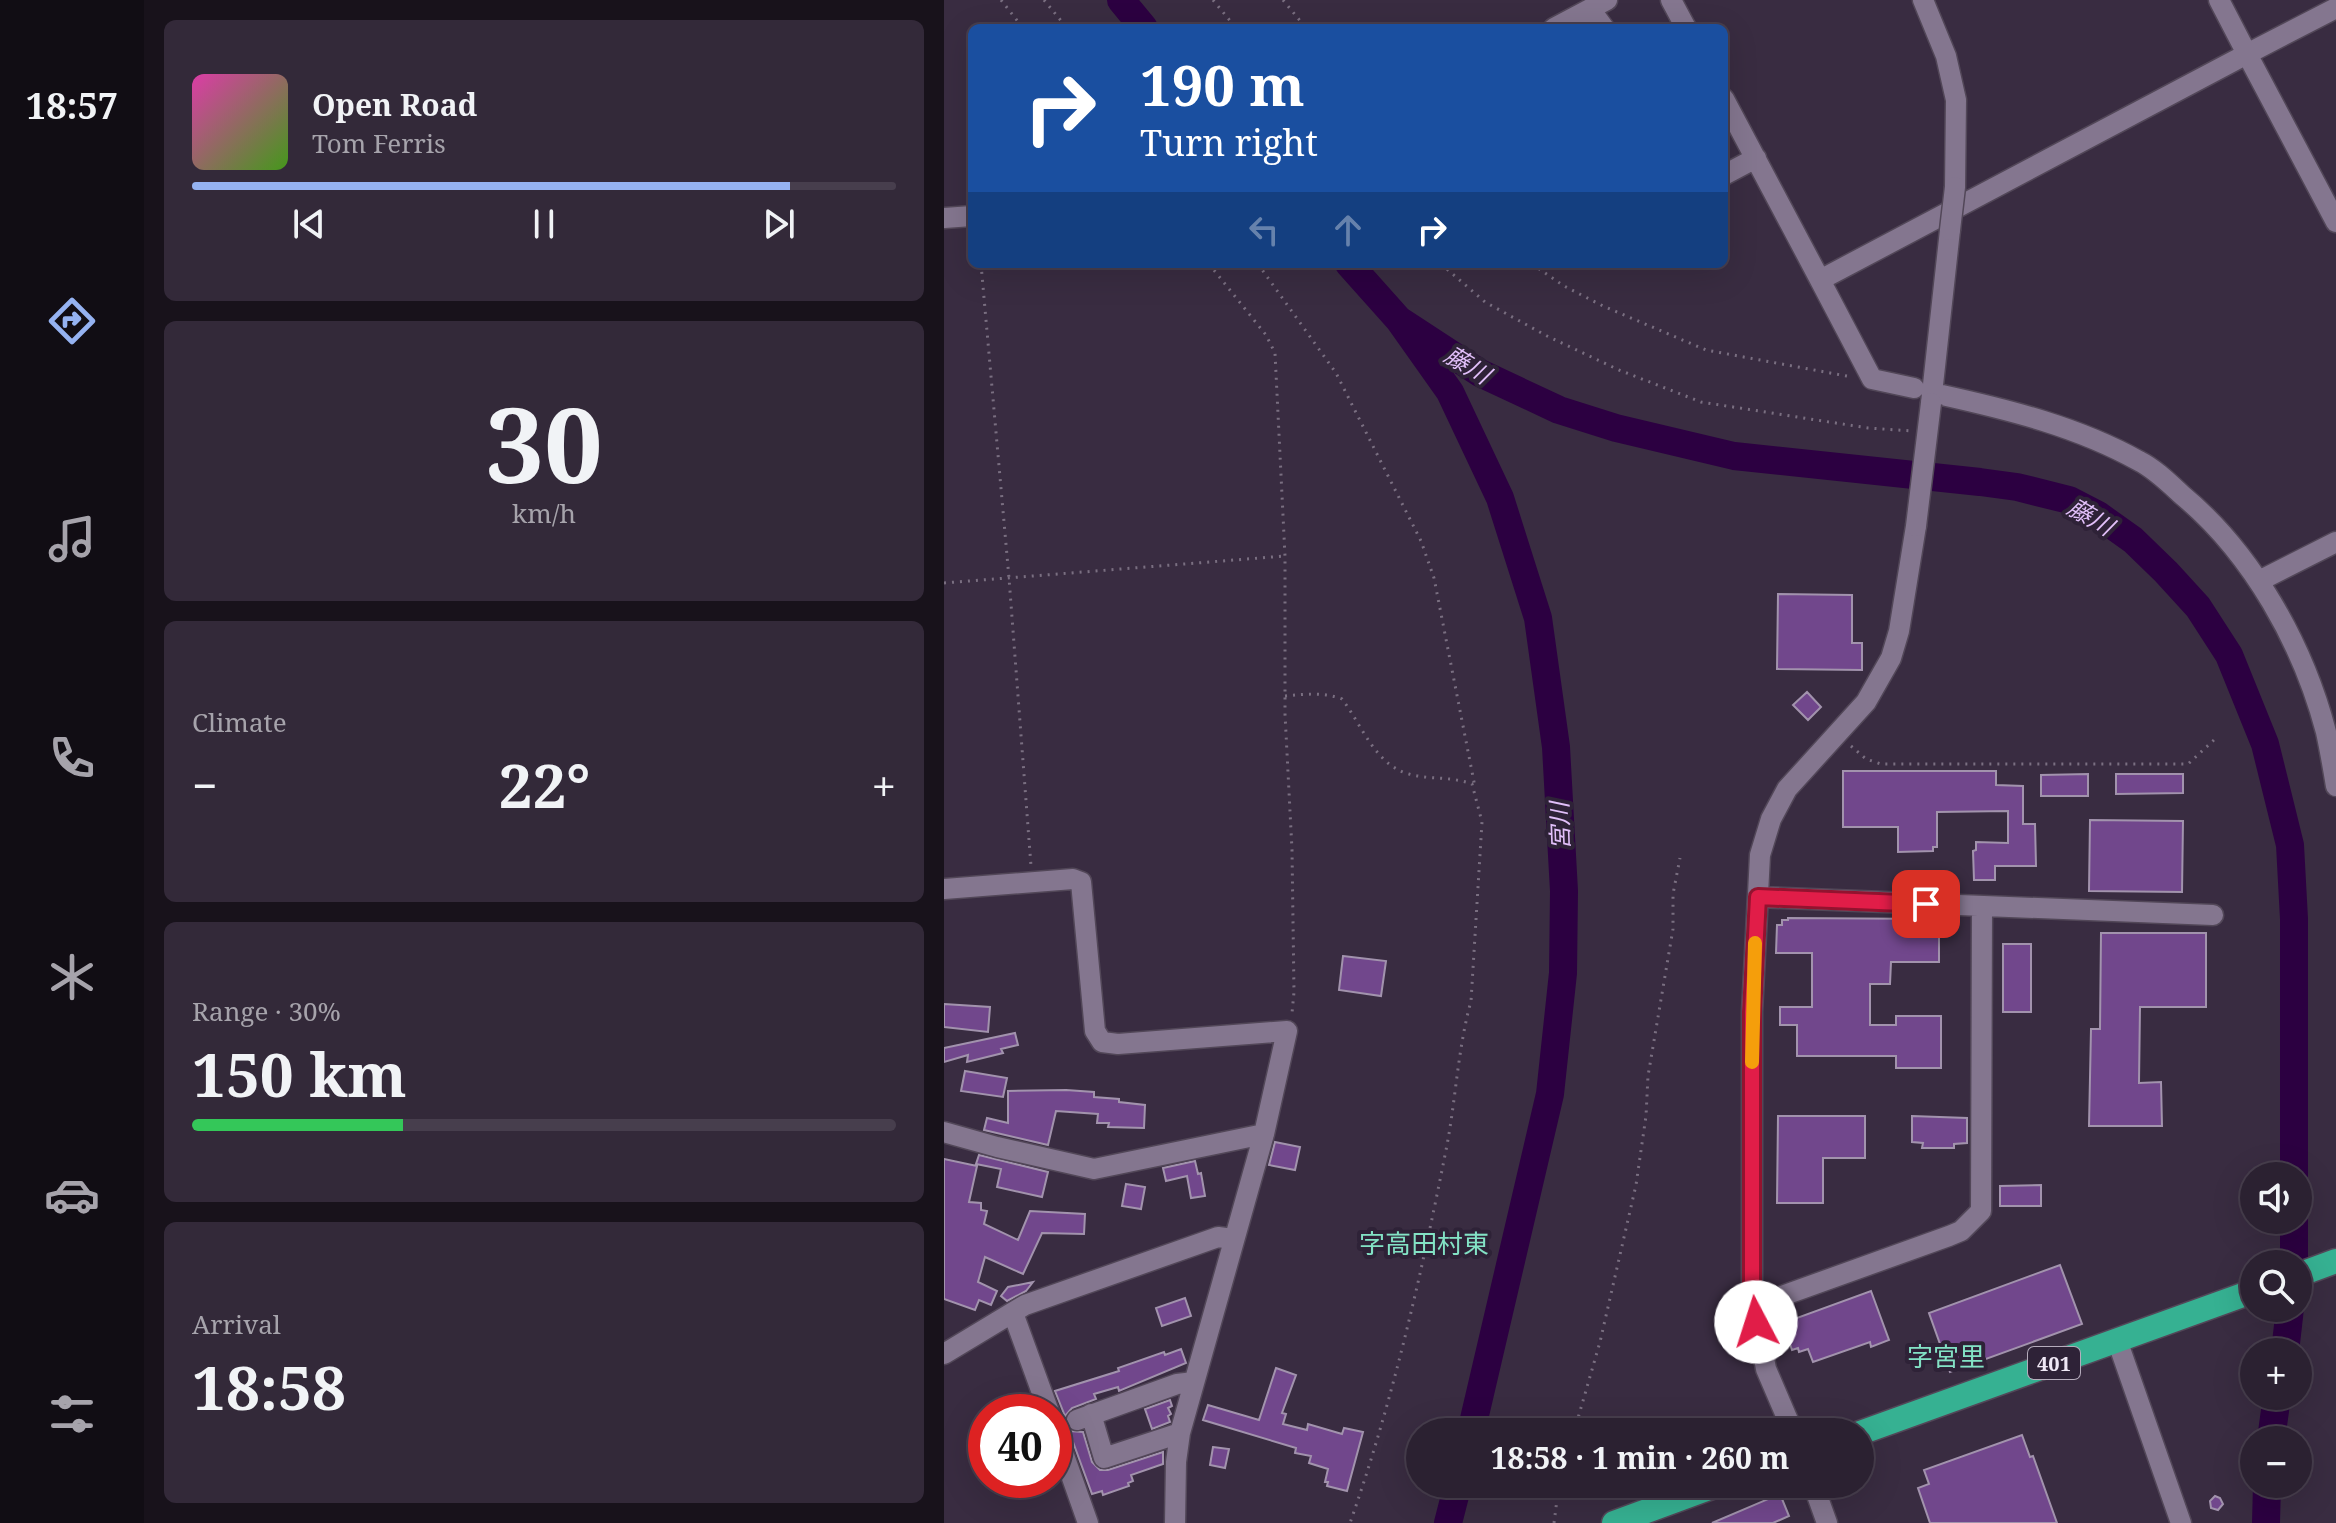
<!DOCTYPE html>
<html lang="en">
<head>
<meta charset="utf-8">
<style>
	body { margin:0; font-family:"Noto Serif","Noto Sans JP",serif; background:#332939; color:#f1f3f6; height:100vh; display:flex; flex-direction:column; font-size:30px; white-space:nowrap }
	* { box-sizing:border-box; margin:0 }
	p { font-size:26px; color:#a6a3ab }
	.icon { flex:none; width:44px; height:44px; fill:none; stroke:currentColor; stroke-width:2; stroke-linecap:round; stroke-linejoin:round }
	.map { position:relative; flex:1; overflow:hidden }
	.details { display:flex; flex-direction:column; gap:20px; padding:20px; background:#18121b; width:800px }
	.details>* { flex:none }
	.hud { position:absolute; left:24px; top:24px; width:760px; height:244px; border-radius:12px; box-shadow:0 8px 32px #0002,0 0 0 2px #473e4d; background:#1a4fa0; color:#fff; overflow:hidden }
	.controls { position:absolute; left:1296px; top:1162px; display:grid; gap:16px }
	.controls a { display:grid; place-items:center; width:72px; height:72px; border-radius:50%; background:#2b2131; box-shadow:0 8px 32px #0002,0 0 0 2px #473e4d; font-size:40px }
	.speed { position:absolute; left:24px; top:1394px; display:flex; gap:16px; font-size:40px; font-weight:700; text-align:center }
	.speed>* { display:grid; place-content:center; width:104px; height:104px; border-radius:50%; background:#2b2131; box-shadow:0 8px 32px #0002,0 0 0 2px #473e4d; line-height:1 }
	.speed .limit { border:12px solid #d22; background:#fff; color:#111 }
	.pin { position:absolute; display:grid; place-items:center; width:68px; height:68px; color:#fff; margin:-34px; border-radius:16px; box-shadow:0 4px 12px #0006 }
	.me { position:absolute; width:88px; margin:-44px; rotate:355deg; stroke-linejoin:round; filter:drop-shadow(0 0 6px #0008) }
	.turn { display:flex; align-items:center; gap:28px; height:168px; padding:0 40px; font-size:36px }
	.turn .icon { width:104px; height:104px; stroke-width:2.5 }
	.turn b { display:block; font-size:56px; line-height:68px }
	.lanes { display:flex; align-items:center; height:76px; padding:0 40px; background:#0003; justify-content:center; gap:40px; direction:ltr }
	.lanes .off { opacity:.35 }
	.big { font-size:60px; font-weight:700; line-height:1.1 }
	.details .widget { flex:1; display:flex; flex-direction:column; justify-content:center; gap:12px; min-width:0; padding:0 28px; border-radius:12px; background:#332939 }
	.details .dial { align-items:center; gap:0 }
	.dial b { font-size:104px; line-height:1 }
	.song { display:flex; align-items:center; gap:24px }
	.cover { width:96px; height:96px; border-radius:12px; background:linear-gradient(135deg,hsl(320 70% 55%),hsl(100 70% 35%)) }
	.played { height:8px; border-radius:4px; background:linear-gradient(90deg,#95b2f1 85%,#473e4d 85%) }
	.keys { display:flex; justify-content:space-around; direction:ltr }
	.heat { display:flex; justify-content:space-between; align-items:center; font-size:44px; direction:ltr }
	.charge { height:12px; border-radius:6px; background:linear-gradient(90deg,#34c759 30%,#473e4d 0) }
	.trip { position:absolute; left:462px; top:1418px; width:468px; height:80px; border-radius:40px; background:#2b2131; box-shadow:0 8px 32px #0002,0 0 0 2px #473e4d; font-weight:700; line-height:80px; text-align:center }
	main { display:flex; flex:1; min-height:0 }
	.dock { display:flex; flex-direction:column; width:144px; justify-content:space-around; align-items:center; background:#110d14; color:#a6a3ab }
	.dock .icon { width:56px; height:56px }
	.dock .selected { color:#95b2f1 }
	.dock b { font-size:36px; color:#f1f3f6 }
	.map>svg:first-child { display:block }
</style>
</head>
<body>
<main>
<nav class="dock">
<b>18:57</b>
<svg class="icon selected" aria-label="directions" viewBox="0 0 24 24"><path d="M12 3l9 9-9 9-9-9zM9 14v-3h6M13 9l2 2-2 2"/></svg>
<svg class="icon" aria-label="music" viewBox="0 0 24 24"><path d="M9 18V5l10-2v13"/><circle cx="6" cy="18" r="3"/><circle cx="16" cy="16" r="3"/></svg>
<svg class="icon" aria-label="phone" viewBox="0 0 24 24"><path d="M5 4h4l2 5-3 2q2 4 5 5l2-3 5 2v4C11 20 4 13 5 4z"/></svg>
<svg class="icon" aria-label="climate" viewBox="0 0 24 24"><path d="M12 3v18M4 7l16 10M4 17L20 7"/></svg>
<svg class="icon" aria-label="car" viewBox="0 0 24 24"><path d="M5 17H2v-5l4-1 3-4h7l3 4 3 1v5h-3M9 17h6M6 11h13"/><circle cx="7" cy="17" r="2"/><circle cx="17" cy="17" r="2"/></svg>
<svg class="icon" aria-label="filters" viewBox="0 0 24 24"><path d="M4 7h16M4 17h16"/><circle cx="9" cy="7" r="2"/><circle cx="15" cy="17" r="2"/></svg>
</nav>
<section class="details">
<div class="widget">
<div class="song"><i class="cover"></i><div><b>Open Road</b><p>Tom Ferris</p></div></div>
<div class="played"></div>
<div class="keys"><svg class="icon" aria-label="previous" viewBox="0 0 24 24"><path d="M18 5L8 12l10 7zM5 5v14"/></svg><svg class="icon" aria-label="pause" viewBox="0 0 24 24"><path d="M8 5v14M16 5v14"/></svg><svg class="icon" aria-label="next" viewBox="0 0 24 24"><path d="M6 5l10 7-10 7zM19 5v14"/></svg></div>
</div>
<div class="widget dial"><b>30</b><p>km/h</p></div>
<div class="widget"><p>Climate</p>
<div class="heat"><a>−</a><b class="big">22°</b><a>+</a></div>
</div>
<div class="widget"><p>Range · 30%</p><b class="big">150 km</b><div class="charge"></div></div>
<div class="widget"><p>Arrival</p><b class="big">18:58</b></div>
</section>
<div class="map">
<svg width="1392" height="1523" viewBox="0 0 1392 1523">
	<rect width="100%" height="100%" fill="#392c41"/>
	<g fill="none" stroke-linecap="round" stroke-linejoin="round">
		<path stroke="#2c0041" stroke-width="28" d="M177,0L200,28
			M405,264L455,320L506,392L556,498L594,618L612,747L620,891L619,973L606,1094L527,1432
			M455,320L536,373L615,410L672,428L790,456L1036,482L1073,487L1125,500L1154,515L1189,540L1222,572L1254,607L1285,655L1321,744L1346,845L1350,919V1176
			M1350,1264V1220
			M1341,1352L1346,1308
			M1327,1440L1333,1396
			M504,1523L514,1484
			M1322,1523L1323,1484"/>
	</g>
	<path fill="#71478c" stroke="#a293ad" stroke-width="2" d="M834,594L908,595V643H918V670L833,669Z
		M863,692L877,707L864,720L849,705Z
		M899,771H1052V785L1079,786V824H1091L1092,866H1051V880H1030L1029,851L1032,850V842L1064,843V811L993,812V847H989V851L954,852V827H899Z
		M1144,774V796H1097V775Z
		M1172,774H1239V793L1172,794Z
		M1146,820L1239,821L1238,892L1145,891Z
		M844,918L995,919V962H947L946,984H926V1025H952V1016H997V1068H952V1056H853V1025H836V1007H868V953H832L833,925H838V920H844Z
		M1157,933H1262V1007H1196L1195,1083L1217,1082L1218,1126H1145L1147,1029H1156Z
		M1059,944H1087V1012H1059Z
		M399,956L442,961L437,996L395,990Z
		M0,1004L46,1007L44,1032L0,1027Z
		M71,1033L74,1045L57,1049L59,1053L23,1062L24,1055L0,1062V1048Z
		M21,1071L63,1078L59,1097L17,1091Z
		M122,1090L150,1092V1097L175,1099V1102L201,1105L200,1128L164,1127L165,1123H153L154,1114L112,1111L104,1145L40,1130L43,1118L64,1123V1091Z
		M834,1116H921V1158H879V1203H833Z
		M968,1116L1023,1118V1143L1010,1144V1148H978L979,1143L968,1142Z
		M331,1142L356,1147L351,1170L325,1165Z
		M35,1155L104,1172L98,1197L53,1187L57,1169L32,1164Z
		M0,1159L33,1166L25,1202L37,1203V1210L43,1211L40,1224L74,1240L86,1211L141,1214L140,1234L98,1233L79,1274L41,1257L34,1282L53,1291L47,1305L35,1300L31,1310L0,1299Z
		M251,1161L254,1174L257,1173L261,1196L247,1198L243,1176L222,1181L219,1168Z
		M182,1184L201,1187L197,1209L178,1206Z
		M1097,1185V1206H1056V1186Z
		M1116,1265L1138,1324L1006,1372L985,1313Z
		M89,1282L82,1291L63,1301L57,1296L64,1287Z
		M927,1291L945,1340L927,1347L926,1342L869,1362L864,1349L855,1352L854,1348L848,1350L839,1323Z
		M241,1298L247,1316L218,1326L212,1308Z
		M237,1349L242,1363L175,1391L174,1387L150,1394L152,1399L128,1408L121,1416L111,1391L175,1371L174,1368L220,1352L221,1355Z
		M332,1368L352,1375L338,1413L342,1414L339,1424L363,1430L364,1424L398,1434L400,1428L419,1432L403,1491L383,1486L384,1482H381L384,1469L365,1463L367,1456L351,1453L352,1448L259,1420L264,1405L315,1420Z
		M226,1400L228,1406L224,1408L227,1414L224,1416L226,1422L208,1429L201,1409Z
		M125,1431L139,1432L148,1462L156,1470H164L219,1452V1464L187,1475L189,1481L184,1483L185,1486L159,1495L158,1491L148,1494Z
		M1078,1435L1086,1457L1089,1456L1113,1523H986L974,1488L985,1484L980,1470Z
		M269,1447L285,1449L281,1468L266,1465Z
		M836,1494L845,1516L829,1523H768Z
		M1271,1496L1276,1498L1279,1504L1274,1510L1267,1508L1266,1501Z"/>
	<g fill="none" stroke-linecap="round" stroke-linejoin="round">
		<defs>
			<path id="minor" d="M727,0L742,28
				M979,0L1002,56L1012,100L1011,187
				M1275,0L1303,54L1392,8
				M646,9L660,28
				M610,28L663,0
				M780,99L876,280
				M780,175L812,158
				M0,218L28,216
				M970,388L928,379L876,280L1303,54L1392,222
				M998,395C1066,410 1134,427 1195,461C1211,469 1225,483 1238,495C1308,553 1359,644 1382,732C1386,750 1389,768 1392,786
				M987,403L1006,230
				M1315,581L1392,542
				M0,889L129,879L137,882L151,1031L158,1042L174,1044L343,1031L320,1134L236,1433L232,1462L231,1523
				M814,897L1269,915
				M0,1132L53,1147L150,1169L320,1134
				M810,1306L1005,1236L1017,1231L1037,1211L1038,906
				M69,1313L105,1412
				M1173,1340L1237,1523
				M0,1354L81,1305L274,1237L289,1239
				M147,1414L160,1458L236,1433
				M133,1420L233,1384L250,1382
				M110,1427L144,1523
				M849,1432L822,1369L808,1292V1012L816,855L827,819L843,789L922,702L947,658L955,631L972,526
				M869,1484L883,1523"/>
			<path id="highway" d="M1354,1275L1392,1261
				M916,1433L1310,1291
				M670,1523L776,1484"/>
		</defs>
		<use href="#minor" stroke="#524758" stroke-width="23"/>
		<use href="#highway" stroke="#524758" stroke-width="27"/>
		<path stroke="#7a6f81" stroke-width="3" stroke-dasharray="2 6" stroke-linecap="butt" d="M57,0L79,28
			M100,0L123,28
			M269,0L292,28
			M339,0L362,28
			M37,264L65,578L87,866
			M265,264L322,335L331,353L341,556V714L348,850L350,992L348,1013
			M314,264L392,373L477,541L490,578L531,787
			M497,264L541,302L603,336L675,370L757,402L924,428L968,431
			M588,264L620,286L659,306L762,350L908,377
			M0,583L341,556
			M341,696C361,694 380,692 398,699C418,725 431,765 465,774C486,780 507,776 528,784L538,822L527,1001C514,1048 512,1097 503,1145C478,1272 449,1401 406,1523
			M907,746L922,759L937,764H1244L1271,739
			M630,1432L656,1342L692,1185L702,1116L704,1076L729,929V894L736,858
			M610,1523L615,1484"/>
		<use href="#minor" stroke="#84768f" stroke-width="20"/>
		<use href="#highway" stroke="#36b192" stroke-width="24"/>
		<defs>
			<path id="minor-bridge" d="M1006,230L1011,187
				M972,526L987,403"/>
		</defs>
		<use href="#minor-bridge" stroke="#524758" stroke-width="23" stroke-linecap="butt"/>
		<use href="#minor-bridge" stroke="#84768f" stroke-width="20"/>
	</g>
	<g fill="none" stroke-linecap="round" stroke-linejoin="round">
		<defs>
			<path id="route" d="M812,1322L808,1292V1012L814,897L982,904"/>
		</defs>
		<use href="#route" stroke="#92132f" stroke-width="20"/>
		<use href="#route" stroke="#e11d48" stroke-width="14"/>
		<path stroke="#f59e0b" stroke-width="14" d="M808,1062L811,943"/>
	</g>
	<g text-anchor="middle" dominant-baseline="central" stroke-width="8" stroke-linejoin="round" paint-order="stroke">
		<rect fill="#2e2237" stroke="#b5acbc" stroke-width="2" x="1084" y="1347" width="52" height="32" rx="6"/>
		<g font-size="20" font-weight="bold" fill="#efe7f5">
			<text x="1110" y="1363">401</text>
		</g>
		<g font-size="24" font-style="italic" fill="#e1bff9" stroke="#2e2237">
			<text transform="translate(524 364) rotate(31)">藤川</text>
			<text transform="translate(1147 516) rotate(30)">藤川</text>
			<text transform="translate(615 826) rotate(-92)">宮川</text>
		</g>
		<g font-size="26" fill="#83e2c5" stroke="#2e2237">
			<text x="480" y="1243">字高田村東</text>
			<text x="1002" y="1356">字宮里</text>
		</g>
	</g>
</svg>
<div class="controls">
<a><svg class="icon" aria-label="sound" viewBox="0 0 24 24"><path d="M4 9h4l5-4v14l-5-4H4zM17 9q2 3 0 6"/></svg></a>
<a><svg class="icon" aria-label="search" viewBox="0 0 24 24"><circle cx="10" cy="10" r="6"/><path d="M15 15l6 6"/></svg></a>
<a>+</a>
<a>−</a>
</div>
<div class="speed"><div class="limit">40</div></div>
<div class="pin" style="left:982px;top:904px;background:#d93025"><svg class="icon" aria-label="arrive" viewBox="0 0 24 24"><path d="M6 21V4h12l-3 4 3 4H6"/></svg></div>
<svg class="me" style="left:812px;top:1322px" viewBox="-20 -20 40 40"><circle r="19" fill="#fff"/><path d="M0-13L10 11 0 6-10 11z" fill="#e11d48"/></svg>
<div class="trip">18:58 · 1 min · 260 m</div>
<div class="hud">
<div class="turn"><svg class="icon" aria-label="right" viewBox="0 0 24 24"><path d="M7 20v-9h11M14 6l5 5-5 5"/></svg><div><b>190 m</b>Turn right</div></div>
<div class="lanes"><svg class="icon off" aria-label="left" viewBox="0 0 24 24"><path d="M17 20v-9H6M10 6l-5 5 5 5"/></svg><svg class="icon off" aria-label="ahead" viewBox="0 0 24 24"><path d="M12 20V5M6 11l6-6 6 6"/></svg><svg class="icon" aria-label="right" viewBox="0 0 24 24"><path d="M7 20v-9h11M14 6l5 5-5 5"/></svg></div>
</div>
</div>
</main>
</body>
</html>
